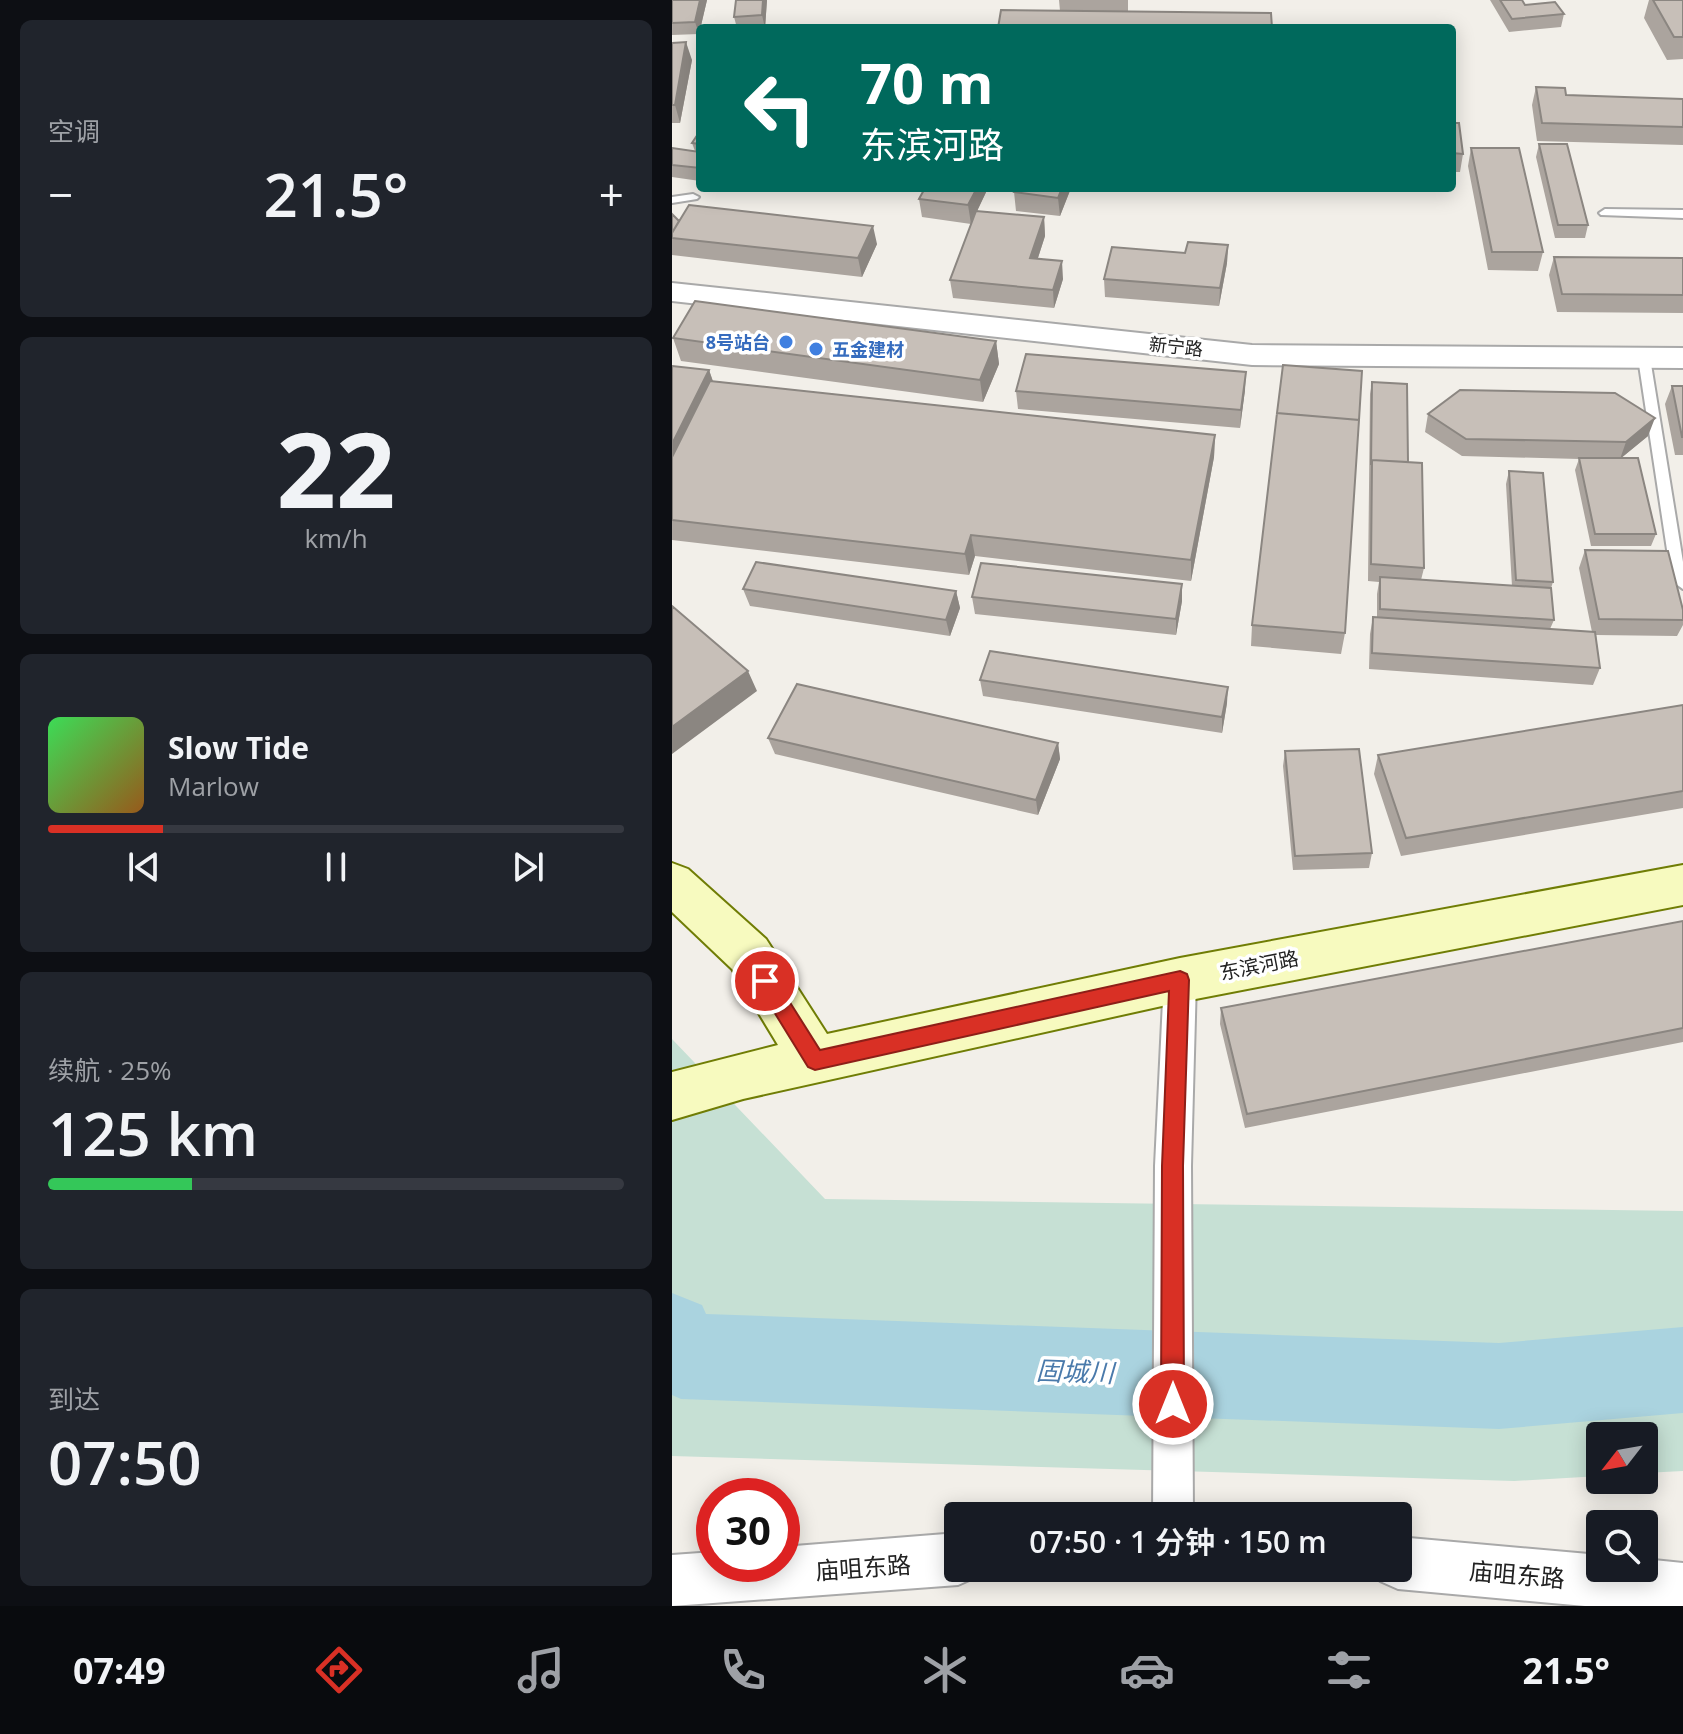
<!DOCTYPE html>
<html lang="zh">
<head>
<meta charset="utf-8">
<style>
	body { margin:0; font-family:"Open Sans","Noto Sans SC",sans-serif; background:#20242c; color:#f1f3f6; height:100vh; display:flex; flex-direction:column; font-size:30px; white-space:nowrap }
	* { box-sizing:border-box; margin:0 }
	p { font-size:26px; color:#9ea1a6 }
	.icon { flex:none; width:44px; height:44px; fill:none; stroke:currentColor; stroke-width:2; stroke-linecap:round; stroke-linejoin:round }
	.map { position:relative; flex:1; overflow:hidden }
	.details { display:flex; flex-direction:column; gap:20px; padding:20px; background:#0d0f14; width:672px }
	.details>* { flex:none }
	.hud { position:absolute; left:24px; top:24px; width:760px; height:168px; border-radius:8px; box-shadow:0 4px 20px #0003; background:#00695c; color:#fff; overflow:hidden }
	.needle { width:52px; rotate:239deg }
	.fabs { position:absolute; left:914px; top:1422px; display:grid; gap:16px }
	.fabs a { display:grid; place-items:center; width:72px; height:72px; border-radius:8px; background:#171b24; box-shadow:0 4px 20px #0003; font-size:40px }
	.speed { position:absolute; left:24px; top:1478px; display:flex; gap:16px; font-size:40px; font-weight:700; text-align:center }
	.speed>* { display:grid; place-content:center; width:104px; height:104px; border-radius:50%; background:#171b24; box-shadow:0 4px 20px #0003; line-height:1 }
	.speed .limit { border:12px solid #d22; background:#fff; color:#111 }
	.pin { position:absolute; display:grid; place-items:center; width:68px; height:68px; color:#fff; margin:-34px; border:4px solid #fff; border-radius:50%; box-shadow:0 2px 8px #0007 }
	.me { position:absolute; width:88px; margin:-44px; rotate:0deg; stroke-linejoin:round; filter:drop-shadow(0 0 6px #0008) }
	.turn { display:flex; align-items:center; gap:28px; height:168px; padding:0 32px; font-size:36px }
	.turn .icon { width:104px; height:104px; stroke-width:2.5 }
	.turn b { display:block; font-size:56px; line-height:68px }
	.big { font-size:60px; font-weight:600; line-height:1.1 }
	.details .card { flex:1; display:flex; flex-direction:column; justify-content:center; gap:12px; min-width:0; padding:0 28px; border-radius:12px; background:#20242c }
	.details .dial { align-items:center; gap:0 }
	.dial b { font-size:104px; line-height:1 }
	.song { display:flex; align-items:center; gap:24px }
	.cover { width:96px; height:96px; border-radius:12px; background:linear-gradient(135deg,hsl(130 70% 55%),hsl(30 70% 35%)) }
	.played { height:8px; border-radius:4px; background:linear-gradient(90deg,#d93025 20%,#363941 20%) }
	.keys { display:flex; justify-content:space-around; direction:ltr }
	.heat { display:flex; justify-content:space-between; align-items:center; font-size:44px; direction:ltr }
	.charge { height:12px; border-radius:6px; background:linear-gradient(90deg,#34c759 25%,#363941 0) }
	.trip { position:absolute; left:272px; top:1502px; width:468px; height:80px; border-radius:8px; background:#171b24; box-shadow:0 4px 20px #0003; font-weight:600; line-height:80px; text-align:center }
	.tab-bar { display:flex; height:128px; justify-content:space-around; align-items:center; background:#090b0e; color:#9ea1a6 }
	.tab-bar .icon { width:56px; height:56px }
	.tab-bar .current { color:#d93025 }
	.tab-bar b { font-size:36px; color:#f1f3f6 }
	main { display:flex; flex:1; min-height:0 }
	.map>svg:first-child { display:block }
</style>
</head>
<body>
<main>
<section class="details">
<div class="card"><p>空调</p>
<div class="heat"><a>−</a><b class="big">21.5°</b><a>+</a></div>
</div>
<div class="card dial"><b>22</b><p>km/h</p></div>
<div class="card">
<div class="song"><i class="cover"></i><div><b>Slow Tide</b><p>Marlow</p></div></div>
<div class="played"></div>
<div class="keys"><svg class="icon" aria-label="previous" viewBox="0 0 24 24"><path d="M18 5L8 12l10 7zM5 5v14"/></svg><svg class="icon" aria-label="pause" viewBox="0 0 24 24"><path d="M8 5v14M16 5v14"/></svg><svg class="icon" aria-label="next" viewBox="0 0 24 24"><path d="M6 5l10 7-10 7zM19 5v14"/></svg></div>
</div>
<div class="card"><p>续航 · 25%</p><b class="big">125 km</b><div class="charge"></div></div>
<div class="card"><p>到达</p><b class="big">07:50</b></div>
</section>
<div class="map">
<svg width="1011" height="1606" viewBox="0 0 1011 1606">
	<rect width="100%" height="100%" fill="#f2efe9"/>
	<path fill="#c6e0d4" d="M0,1039L153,1199L1011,1211V1471L972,1473V1436H928V1476L842,1481L0,1456Z"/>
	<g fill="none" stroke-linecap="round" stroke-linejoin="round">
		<path fill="#aad3df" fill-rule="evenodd" d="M0,1293L30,1305L34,1314L827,1343L1011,1327V1413L827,1429L9,1399L0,1395Z"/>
		<defs>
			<path id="service" d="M21,194L27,197L25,199L0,203V197Z
				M933,209L1011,210V218L929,215L927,213Z
				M972,354L978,358L1011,562V589L1004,584L997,563L966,358Z"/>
			<path id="minor" d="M508,965L519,970L524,980L519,1166L521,1516H481L483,1166L492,980L497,970Z"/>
			<path id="tertiary" d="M0,283L580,345L1011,348V368L580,365L0,301Z
				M286,1533V1568H308L304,1577L286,1585L0,1606V1555L42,1552V1564H110V1547Z
				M726,1537L928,1555V1568H972V1559L1011,1563V1606H913L726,1589L708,1581L702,1568H726Z"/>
			<path id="secondary" d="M0,863L16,869L94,939L155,1034L508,958L1011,865V905L508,1002L71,1099L0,1120V1072L106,1045L60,969L0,912Z"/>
		</defs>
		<use href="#service" stroke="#a9a9a9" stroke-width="4"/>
		<use href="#minor" stroke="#a9a9a9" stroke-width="4"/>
		<use href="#tertiary" stroke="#a9a9a9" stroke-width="4"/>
		<use href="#secondary" stroke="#707d05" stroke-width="4"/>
		<use href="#service" fill="#fff" fill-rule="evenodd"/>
		<use href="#minor" fill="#fff" fill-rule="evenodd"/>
		<use href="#tertiary" fill="#fff" fill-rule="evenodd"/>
		<use href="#secondary" fill="#f7fabf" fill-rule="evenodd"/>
	</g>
	<path fill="#aba49e" d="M0,0H35L27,34L0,35Z
		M95,0L93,28H65L62,17Z
		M387,0H456V11H388Z
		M818,0H850L853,5L892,14L889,27L837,32Z
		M977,0H1011V59L995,60L972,18Z
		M0,43L20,60L8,123H0Z
		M864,87L894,95L1011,99V145L865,141L860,105Z
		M780,123L791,154L788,172H780Z
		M28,131V181L0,177V148L23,151L20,143Z
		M867,144L916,225L913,238H883L864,157Z
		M799,148L871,252L866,271L816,270L796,166Z
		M253,188H316L305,211L372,217L373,236L366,258L391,279L382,308L281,298L278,280L299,224L250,217L247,199Z
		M344,188H399L388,216L344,211L342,192Z
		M0,214L7,221L205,244L190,277L0,255Z
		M556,245L555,263L547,306L433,297L432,279L513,253Z
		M882,257L1011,258V313L885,312L877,275Z
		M1,338L324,341L327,364L311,402L9,361Z
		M0,366L37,370L41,381L543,435L542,457L519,581L303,556L297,575L0,540Z
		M700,382L736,462L752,568L749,580L840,586L834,484L837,471L881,582L879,588L882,620L878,629L920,632L907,568L913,550L1011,610V625L1005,636L924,635L928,668L921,685L697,669L698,634L701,617L705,618V594L707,582L696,581L698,394Z
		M1000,386H1011V455H1003L993,404Z
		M573,390L568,428L346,409L344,391Z
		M756,414L976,436L949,458L984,534L979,546H919L903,470L907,459L790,456L753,432Z
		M510,584V601L504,635L303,614L300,597Z
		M71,589L284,591L288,608L278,636L78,606Z
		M580,625L673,633L669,654L579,646Z
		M308,680L555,703L550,733L311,696Z
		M1011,705V808L729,856L702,774L706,755Z
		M96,738L386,743L388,759L366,815L103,754Z
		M613,751L700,853L697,868L621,870L611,766Z
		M1011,921V1042L573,1128L548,1024L549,1008Z"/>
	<path fill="#8b8681" d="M28,0H35L27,34L23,22Z
		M91,0H95L93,28L90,15Z
		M14,42L20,60L8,123L3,105Z
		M305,188H316L299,224L296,205Z
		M390,188H399L388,216L386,198Z
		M372,217L373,236L360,276L358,258Z
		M201,226L205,244L190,277L186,258Z
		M556,245L555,263L547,306L548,288Z
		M390,261L391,279L382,308L381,290Z
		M324,341L327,364L311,402L308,380Z
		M37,370L43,388L0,476V444Z
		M574,372L573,390L568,428L569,410Z
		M983,418L976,436L948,459L954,442Z
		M543,435L542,457L519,581V560Z
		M299,535L303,556L297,575L293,554Z
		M510,584V601L504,635V619Z
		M284,591L288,608L278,636L274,620Z
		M76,671L85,691L0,754V727Z
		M556,687L555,703L550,733V717Z
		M386,743L388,759L366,815L364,800Z"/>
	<path fill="#c7bfb8" stroke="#8b8681" stroke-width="2" d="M0,0H28L23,22L0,23Z
		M64,0H91L90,15L62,17Z
		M828,0H850L853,5L883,2L892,14L840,19Z
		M981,0H1011V37H1002Z
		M329,10L599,13L600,28H326Z
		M14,42L3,105H0V43Z
		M864,87L893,88L894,95L1011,99V127L870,123Z
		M780,123H787L791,154L780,153Z
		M28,131V144L20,143Z
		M867,144H895L916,225H886Z
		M0,148L28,152V168L0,165Z
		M799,148H847L871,252H820Z
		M253,188H305L296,205L247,199Z
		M344,188H390L386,198L342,192Z
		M17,205L201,226L186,258L0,238V233Z
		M304,211L372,217L358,258L390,261L381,290L278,280Z
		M0,214L7,221L0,233Z
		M516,242L556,245L548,288L432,279L440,247L513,253Z
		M882,257L1011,258V295L890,294Z
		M23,301L324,341L308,380L1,338Z
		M354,354L574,372L569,410L344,391Z
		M611,365L690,371L687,420L605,413Z
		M0,366L37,370L0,444Z
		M38,381L543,435L519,560L299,535L293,554L0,520V457Z
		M700,382L735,384L736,462L700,460L699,465Z
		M1000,386H1011V437H1010Z
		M788,390L943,393L983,418L954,442L794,439L756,414Z
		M605,413L687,420L673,633L580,625Z
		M907,458H966L984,534H923Z
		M700,460L750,463L752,568L699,564Z
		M837,471L871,473L881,582L844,580Z
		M913,550L996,551L1011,610V620L927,619Z
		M84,562L284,591L274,620L71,589Z
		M309,563L510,584L504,619L300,597Z
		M708,577L879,588L882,620L708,609Z
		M0,606L76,671L0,727Z
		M701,617L923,632L928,668L700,653Z
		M318,651L556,687L550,717L308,680Z
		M125,684L386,743L364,800L96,738Z
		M1011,705V791L734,838L706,755Z
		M687,749L700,853L623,856L613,751Z
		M1011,921V1028L575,1114L549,1008Z"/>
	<path fill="#d93025" stroke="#8d1f18" stroke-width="2" d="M508,971L515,974L517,980L511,1166L512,1404L509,1412L501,1416L493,1412L489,1404L490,1166L497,991L143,1070L136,1067L83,981L86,974L93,972L100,974L148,1050Z"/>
	<g fill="#3f7fe0" stroke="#fff" stroke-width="3">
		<circle cx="114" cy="342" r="8"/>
		<circle cx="144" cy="349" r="8"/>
	</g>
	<g text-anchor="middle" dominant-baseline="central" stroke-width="7" stroke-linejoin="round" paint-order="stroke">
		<g font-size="18" font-weight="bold" fill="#366cbe" stroke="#fff" text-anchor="end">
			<text x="98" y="342">8号站台</text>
			<text x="160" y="349" text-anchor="start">五金建材</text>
		</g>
		<g font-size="18" fill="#222" stroke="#fff">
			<text transform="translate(504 346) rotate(6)">新宁路</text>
		</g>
		<g font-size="20" fill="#222" stroke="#fff">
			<text transform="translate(587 965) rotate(-11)">东滨河路</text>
		</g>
		<g font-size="24" fill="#222" stroke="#fff">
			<text transform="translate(191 1567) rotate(-4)">庙咀东路</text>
			<text transform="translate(845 1574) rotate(5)">庙咀东路</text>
		</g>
		<g font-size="26" font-style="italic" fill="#4a7aab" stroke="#fff">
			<text transform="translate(403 1371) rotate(2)">固城川</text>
		</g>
	</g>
</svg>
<div class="fabs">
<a><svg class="needle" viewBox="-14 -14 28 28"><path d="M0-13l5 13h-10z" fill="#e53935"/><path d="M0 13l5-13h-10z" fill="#9ea1a6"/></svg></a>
<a><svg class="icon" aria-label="search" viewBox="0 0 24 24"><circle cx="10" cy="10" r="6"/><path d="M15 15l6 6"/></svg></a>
</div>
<div class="speed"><div class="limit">30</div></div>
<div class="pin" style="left:93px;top:981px;background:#d93025"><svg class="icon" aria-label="arrive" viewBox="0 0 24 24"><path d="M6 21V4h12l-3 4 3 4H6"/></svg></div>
<svg class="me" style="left:501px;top:1404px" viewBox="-20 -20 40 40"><circle r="17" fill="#d93025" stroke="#fff" stroke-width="3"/><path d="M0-11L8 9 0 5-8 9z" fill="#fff"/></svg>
<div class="trip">07:50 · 1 分钟 · 150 m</div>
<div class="hud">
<div class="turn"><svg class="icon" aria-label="left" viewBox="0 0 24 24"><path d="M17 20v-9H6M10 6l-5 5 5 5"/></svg><div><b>70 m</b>东滨河路</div></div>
</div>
</div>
</main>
<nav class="tab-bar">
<b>07:49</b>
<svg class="icon current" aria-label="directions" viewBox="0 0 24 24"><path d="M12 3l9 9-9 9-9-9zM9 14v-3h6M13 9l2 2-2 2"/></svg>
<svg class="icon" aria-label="music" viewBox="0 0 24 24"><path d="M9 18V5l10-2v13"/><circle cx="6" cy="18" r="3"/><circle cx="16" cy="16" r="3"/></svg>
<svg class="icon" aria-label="phone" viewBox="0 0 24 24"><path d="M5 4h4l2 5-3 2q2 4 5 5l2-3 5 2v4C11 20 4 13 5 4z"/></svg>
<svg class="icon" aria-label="climate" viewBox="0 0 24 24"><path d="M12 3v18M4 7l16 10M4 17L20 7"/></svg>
<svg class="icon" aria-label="car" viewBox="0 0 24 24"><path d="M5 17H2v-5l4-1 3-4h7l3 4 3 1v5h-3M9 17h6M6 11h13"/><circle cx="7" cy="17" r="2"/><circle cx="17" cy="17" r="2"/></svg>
<svg class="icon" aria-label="filters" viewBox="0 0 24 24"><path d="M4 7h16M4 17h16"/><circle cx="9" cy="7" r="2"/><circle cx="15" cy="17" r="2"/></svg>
<b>21.5°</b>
</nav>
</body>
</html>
